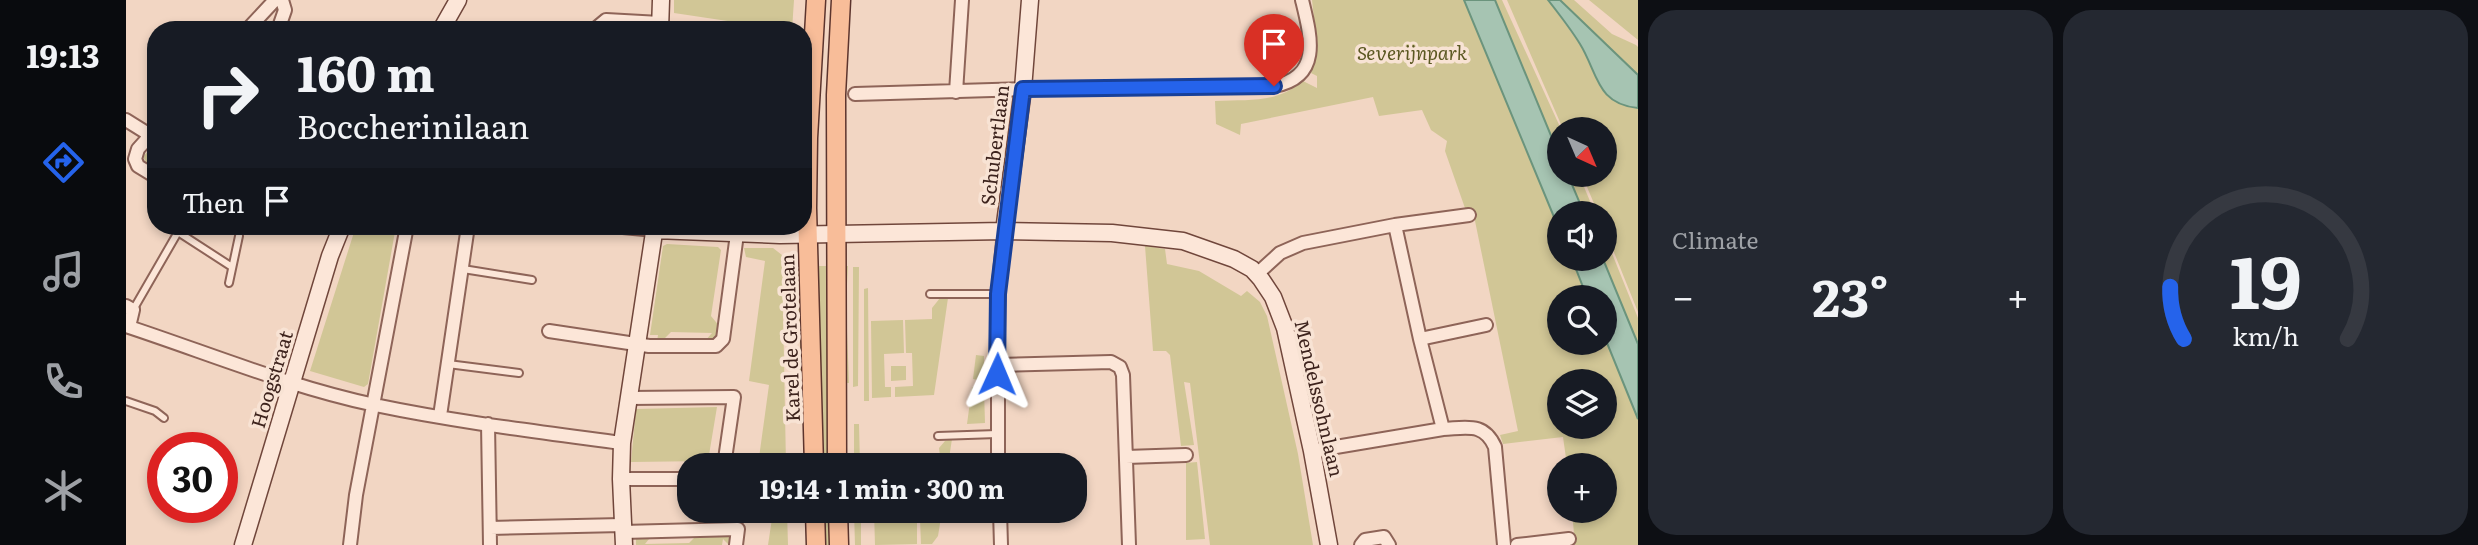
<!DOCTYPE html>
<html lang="en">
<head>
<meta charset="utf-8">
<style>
	body { margin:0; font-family:Literata,serif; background:#242831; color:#f1f3f6; height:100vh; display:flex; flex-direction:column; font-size:26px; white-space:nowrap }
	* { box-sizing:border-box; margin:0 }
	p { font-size:23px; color:#9ea1a6 }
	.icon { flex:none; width:38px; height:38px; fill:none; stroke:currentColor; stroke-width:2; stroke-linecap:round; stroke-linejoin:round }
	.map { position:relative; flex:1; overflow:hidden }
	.side { display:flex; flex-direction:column; gap:10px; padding:10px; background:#0d0f14; width:840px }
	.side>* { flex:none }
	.banner { position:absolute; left:21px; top:21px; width:665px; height:214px; border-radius:28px; box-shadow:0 4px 10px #0003; background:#171b24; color:#f1f3f6; overflow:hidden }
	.needle { width:46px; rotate:136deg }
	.buttons { position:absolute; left:1421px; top:117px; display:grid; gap:14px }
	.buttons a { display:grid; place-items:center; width:70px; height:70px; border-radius:50%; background:#171b24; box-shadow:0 4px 10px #0003; font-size:35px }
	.speed { position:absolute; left:21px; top:432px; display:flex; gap:14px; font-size:35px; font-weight:700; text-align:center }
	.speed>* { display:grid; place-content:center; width:91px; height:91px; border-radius:50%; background:#171b24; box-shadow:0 4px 10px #0003; line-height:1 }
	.speed .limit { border:10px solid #d22; background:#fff; color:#111 }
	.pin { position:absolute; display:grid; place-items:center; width:60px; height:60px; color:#fff; margin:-72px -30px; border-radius:50% 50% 50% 0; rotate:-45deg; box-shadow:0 0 7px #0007 }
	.pin .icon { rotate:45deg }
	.me { position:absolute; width:77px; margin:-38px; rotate:1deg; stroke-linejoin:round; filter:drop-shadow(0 0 5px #0008) }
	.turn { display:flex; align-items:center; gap:24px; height:147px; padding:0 35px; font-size:32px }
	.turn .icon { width:91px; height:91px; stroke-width:2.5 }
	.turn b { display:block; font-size:49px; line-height:60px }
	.then { display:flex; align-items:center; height:66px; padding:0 35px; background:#0003; gap:14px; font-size:26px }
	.big { font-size:52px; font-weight:700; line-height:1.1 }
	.side .card { flex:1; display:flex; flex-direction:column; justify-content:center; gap:10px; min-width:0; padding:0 24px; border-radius:28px; background:#242831 }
	.side .dial { align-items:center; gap:0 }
	.dial svg { height:182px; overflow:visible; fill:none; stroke:#363941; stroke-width:7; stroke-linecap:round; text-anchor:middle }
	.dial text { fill:#f1f3f6; stroke:none }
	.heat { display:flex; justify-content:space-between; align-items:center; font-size:38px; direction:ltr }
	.side .tiles { flex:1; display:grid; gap:10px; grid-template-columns:repeat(2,1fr) }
	.trip { position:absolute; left:551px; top:453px; width:410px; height:70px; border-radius:28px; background:#171b24; box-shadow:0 4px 10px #0003; font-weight:700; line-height:70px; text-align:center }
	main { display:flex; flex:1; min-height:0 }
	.tabs { display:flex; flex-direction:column; width:126px; justify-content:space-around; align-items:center; background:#090b0e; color:#9ea1a6 }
	.tabs .icon { width:49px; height:49px }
	.tabs .on { color:#2563eb }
	.tabs b { font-size:32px; color:#f1f3f6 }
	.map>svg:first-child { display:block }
</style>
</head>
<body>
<main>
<nav class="tabs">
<b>19:13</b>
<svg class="icon on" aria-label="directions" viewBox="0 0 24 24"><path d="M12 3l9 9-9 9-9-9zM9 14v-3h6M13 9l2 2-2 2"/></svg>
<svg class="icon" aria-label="music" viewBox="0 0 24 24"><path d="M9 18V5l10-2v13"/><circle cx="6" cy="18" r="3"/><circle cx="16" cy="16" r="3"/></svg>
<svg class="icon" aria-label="phone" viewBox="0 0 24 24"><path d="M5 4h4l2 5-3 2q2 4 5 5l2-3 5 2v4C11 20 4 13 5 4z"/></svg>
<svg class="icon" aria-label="climate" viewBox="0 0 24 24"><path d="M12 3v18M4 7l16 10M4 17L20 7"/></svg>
</nav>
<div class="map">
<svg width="1512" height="545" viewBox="0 0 1512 545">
	<rect width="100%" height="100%" fill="#f2d6c3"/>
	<path fill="#d1c696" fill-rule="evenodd" d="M548,0H668L666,30H635V26L548,13Z
		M1186,0H1338L1433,229V259H1446L1461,297L1433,298V343H1479V338L1512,419V545H1449L1446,511H1479V466L1441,465L1437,437L1377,444L1374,435L1392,431L1348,216L1340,211L1319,151L1321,141L1305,130L1296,110L1253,116L1247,97L1115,124L1114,135L1090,124L1089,101C1123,99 1150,104 1177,81L1191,88V76L1185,73L1191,47ZM1433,382H1479V427H1433Z
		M1369,0H1376L1435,129L1433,155Z
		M1381,0H1422L1455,46L1479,93L1503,107L1512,108V312L1479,230V214L1472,213L1456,175H1479V130L1437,129Z
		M1434,0H1448L1486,34L1510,45L1512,47V75Z
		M1463,0H1512V40Z
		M30,142V169L21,163L17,157Z
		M1442,175H1453L1469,213H1458Z
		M230,226H270L242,384L238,387L184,371Z
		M1479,236L1512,318V344L1477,259H1479Z
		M541,244L592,247L595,250L585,316L594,327L593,336L588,340L579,341L586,333L545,332L534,343L531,342L532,335H524L537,246Z
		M1019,246L1039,249L1041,264L1073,271L1115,296L1121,291L1134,302L1141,316L1172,454L1187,545H1084L1064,383L1058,382L1068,445L1055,446L1044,355L1040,351H1027Z
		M618,248H647L656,255L660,465H632L643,385L623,381L639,261L620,257Z
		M676,266L679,346L675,388H673L674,346L669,267Z
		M688,266H704L705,465H695Z
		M716,266H722L720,305L723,383H721L716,359Z
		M727,267H733L732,386L727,387Z
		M742,288L743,401H738V289Z
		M814,298H822L808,395L769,397V387L787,386L786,353H780L779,320L806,319V308Z
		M777,320L778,353L758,354L759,387H765V397L746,398L745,321Z
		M850,355L858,356V381L847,379Z
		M765,366H780V380L765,381Z
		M846,387L858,389L859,423L841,424Z
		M591,407L582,461L505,462L510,409Z
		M728,424H733L734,465H728Z
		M826,439L822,465H782L815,464L813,448L819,441Z
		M1071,462L1079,539L1060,540V463Z
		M645,511H661L662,545H642L647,512Z
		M696,511H706L707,545H696Z
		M728,511H735V545H729Z
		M748,511H775V520L791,519V544L749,545Z
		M802,511H816L812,536L806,544H795L794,519H802Z
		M573,533L602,535L607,545H603L597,539L596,545H510V536L527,534L519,544L563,543Z"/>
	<path fill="#a6c4b2" stroke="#6b947d" stroke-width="2" d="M1338,0H1369L1433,155V175H1442L1458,213L1433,214V229Z
		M1422,0H1434L1512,75V108C1470,104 1472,73 1454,44C1444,28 1433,14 1422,0Z
		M1446,259H1477L1512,344V419L1479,338V298L1461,297Z"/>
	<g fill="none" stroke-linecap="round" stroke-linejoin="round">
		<defs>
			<path id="lane" d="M320,23L334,30
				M337,269L406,280
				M103,283L113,236
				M804,294H872
				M7,310L52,232L106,267
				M322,364L393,373
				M0,401L29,411L38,418
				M812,436L871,434"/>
			<path id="street" d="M121,30L149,0
				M152,30L159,10L156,0
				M468,30L480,20L534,23
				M830,92L836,0
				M729,94L897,89L1148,86C1196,77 1185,37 1176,0
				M0,120L24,135
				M30,129L12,149L9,159L12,166L30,177
				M1269,225L1294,339L1317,429C1341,428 1358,422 1369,447L1378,545
				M486,226L529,230
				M1131,274L1154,253L1177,243L1269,225L1343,215
				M0,306L7,310L3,327
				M0,326C82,353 164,387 249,405C330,422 414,432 496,443
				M423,331L523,346H590L597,339L611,234
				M1294,339L1360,325
				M871,365L985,362L994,367L997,375L1003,545
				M503,398L608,397L598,466
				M314,416L342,226
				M362,424L364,545
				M1186,451L1317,429
				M1000,457L1060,455
				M872,466V294L878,231
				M495,479H564
				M874,511L875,545
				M364,528L496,525
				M497,532L612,529L610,545
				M224,545L230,495L281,226
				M1235,545L1239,540L1258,537L1263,545
				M1391,545L1443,539"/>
			<path id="secondary" d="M315,30L332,0
				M534,30L535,0
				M529,230L654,235L878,231L986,233L1057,241L1108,259L1126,269L1135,279L1147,297L1159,328L1186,451L1203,545
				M878,231L897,89L904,0
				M117,545L204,256L216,226
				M498,545L495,479L496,443L529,226"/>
			<path id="primary" d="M688,466L681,208L682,138L690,0
				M711,466L710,95L715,0
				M689,511L690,545
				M712,511L713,545"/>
		</defs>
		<use href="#lane" stroke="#8e6458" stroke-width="10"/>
		<use href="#street" stroke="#8e6458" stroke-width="16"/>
		<use href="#secondary" stroke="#70463b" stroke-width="19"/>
		<use href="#primary" stroke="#5c342d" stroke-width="21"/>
		<use href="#lane" stroke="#fce6d8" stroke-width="6"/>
		<use href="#street" stroke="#fce6d8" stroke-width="12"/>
		<use href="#secondary" stroke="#fce6d8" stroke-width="16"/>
		<use href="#primary" stroke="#f8bd99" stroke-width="18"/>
	</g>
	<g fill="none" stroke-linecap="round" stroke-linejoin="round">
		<defs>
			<path id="route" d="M871,374L872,294L897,89L1148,86"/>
		</defs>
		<use href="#route" stroke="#184099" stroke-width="18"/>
		<use href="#route" stroke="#2563eb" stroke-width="12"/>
	</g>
	<g text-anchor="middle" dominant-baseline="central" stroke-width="7" stroke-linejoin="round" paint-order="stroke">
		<g font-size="19" font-style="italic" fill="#5b5822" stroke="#f8e3d4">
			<text x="1286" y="52">Severijnpark</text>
		</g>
		<g font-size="19" fill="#3d231d" stroke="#f8e3d4">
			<text transform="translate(868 145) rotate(-83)">Schubertlaan</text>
			<text transform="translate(663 338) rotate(-92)">Karel de Grotelaan</text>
			<text transform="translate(145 379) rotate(-73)">Hoogstraat</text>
			<text transform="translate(1194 398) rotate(77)">Mendelssohnlaan</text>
		</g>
	</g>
</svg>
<div class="buttons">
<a><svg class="needle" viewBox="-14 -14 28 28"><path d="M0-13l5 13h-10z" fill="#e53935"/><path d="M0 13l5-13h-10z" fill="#9ea1a6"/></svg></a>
<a><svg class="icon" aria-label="sound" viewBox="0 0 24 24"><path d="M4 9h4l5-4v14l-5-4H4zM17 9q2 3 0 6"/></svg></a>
<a><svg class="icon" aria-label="search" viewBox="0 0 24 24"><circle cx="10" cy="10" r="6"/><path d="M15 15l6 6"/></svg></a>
<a><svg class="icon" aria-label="layers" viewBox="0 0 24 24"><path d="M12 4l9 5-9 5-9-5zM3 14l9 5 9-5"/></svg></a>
<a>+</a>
</div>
<div class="speed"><div class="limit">30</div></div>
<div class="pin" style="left:1148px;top:86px;background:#d93025"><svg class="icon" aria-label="arrive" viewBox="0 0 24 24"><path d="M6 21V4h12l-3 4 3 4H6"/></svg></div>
<svg class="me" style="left:871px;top:374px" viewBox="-20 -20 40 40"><path d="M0-17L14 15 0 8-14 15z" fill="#2563eb" stroke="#fff" stroke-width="4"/></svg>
<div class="trip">19:14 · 1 min · 300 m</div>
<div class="banner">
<div class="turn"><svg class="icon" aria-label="right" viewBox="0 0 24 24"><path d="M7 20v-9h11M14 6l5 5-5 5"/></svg><div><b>160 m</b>Boccherinilaan</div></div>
<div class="then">Then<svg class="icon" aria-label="arrive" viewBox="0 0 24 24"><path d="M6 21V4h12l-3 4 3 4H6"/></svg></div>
</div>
</div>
<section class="side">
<div class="tiles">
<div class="card"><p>Climate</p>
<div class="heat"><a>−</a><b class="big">23°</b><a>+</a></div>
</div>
<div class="card dial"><svg viewBox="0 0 100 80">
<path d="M14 69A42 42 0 1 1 86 69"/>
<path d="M14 69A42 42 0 0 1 8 46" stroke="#2563eb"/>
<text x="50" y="56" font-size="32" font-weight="700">19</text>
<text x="50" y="72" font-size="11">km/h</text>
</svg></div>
</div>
</section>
</main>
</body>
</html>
